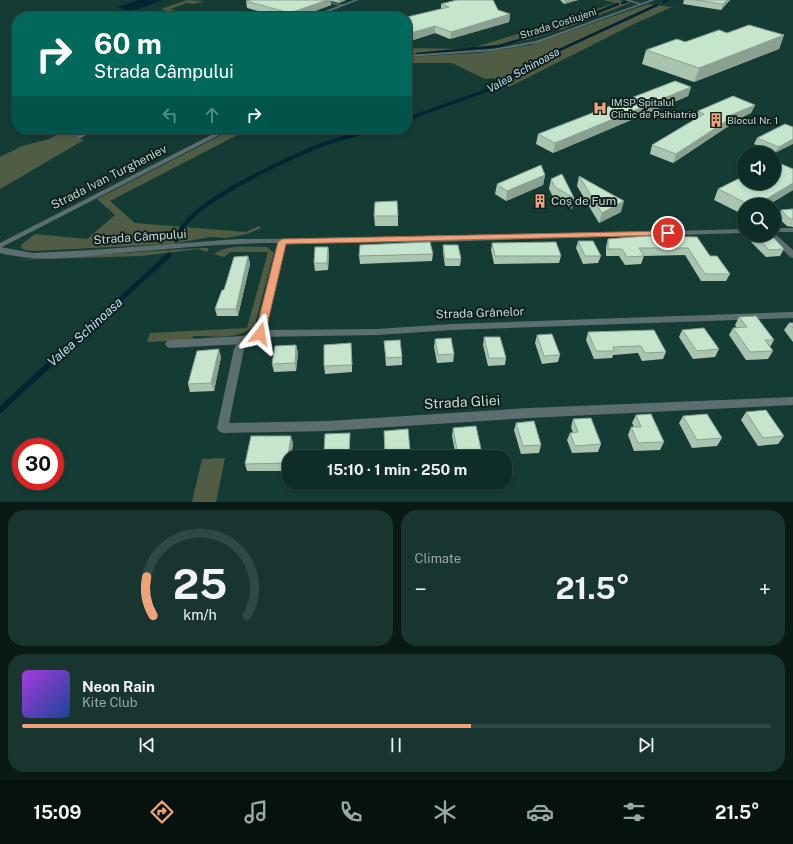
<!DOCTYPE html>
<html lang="en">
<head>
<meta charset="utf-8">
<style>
	body { margin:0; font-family:"Public Sans",sans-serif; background:#183530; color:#f1f3f6; height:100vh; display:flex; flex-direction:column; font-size:15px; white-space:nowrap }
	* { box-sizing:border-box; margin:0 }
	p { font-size:13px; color:#9ba8a8 }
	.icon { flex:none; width:22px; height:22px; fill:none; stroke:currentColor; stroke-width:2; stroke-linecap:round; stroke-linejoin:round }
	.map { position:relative; height:502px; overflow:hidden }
	.panel { display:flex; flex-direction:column; gap:8px; padding:8px; background:#081916; flex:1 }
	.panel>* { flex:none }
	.top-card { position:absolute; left:12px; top:12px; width:400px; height:122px; border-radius:16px; box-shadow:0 2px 6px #0003,0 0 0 1px #2f4945; background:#00695c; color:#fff; overflow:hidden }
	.controls { position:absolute; left:737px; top:146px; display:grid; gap:8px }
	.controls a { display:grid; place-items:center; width:44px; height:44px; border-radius:50%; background:#0f2d28; box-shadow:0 2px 6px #0003,0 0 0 1px #2f4945; font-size:20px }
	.speed { position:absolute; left:12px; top:438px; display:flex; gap:8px; font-size:20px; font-weight:700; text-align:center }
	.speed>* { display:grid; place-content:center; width:52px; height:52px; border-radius:50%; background:#0f2d28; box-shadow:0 2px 6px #0003,0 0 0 1px #2f4945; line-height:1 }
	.speed .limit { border:6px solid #d22; background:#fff; color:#111 }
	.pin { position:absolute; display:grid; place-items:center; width:34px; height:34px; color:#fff; margin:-17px; border:2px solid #fff; border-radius:50%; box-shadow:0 1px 4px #0007 }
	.me { position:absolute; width:44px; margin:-22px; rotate:14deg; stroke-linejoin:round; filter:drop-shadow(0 0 3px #0008) }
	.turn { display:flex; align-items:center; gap:14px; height:84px; padding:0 16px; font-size:18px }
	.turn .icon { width:52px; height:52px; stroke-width:2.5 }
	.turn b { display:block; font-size:28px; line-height:34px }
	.lanes { display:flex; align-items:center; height:38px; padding:0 16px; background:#0003; justify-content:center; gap:20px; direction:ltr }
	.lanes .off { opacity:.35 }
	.big { font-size:30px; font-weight:700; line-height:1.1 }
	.panel .card { flex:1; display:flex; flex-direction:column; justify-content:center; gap:6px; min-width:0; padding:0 14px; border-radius:16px; background:#183530 }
	.panel .dial { align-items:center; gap:0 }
	.dial svg { height:104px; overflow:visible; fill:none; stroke:#2f4945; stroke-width:7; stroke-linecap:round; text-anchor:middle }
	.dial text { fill:#f1f3f6; stroke:none }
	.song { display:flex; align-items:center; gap:12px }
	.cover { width:48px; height:48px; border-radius:6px; background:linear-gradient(135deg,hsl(280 70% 55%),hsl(220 70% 35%)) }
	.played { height:4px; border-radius:2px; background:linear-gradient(90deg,#f0a27a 60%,#2f4945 60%) }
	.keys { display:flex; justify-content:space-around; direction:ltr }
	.heat { display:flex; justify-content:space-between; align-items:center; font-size:22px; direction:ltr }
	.panel .tiles { flex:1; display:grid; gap:8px; grid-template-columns:1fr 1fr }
	.card:last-child { grid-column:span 2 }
	.trip { position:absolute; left:282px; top:450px; width:230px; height:40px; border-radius:16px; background:#0f2d28; box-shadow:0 2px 6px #0003,0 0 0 1px #2f4945; font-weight:700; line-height:40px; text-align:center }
	.tab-bar { display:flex; height:64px; justify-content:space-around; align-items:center; background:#061210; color:#9ba8a8 }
	.tab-bar .icon { width:28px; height:28px }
	.tab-bar .on { color:#f0a27a }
	.tab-bar b { font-size:18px; color:#f1f3f6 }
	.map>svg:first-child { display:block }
</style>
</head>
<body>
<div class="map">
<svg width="793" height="502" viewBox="0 0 793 502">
	<rect width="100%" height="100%" fill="#143c35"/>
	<path fill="#515c44" d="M187,0L204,1L194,4L186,3L170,9L191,17H184L161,9Z
		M603,0H619L630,3L561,30L540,27L616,3Z
		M648,4L679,8L672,7L634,24L509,87L494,78L485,79L452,63H407V57L478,53L531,45Z
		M537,28L538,29L524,34C535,38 541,29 550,33C516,45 483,50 447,52C434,53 420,55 407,53V48L469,49Z
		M67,129H92L76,137L84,140L0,189V157L22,146L49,139Z
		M233,129H249L110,201L135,223L246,232L259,226L261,228L247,234L226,238L211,237L171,244L34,251L25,250L21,248L22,244L35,234L87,239L115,215L97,199Z
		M267,247L274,253L255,324C241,341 213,336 193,336L192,340L147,342L150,333L247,328L268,252H230L224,257L214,254C230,244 249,247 267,247Z
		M202,248H209L207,252L198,249L142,256L12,260Z
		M225,458L216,502H192L202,459Z"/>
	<path fill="#032433" d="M138,0H162C150,5 129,15 117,7Z"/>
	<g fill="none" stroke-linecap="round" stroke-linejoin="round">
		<path stroke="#032433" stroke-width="2.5" d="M664,2L668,0
			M622,3L626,2
			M555,29L618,4
			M417,54L499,46L547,32
			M540,59L657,5"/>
		<path stroke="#032433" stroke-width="3" d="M407,119L496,87L500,82L542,58
			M358,134L373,129"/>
		<path stroke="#032433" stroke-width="4" d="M182,229C196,201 283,161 314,148C329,141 345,138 361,133"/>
		<path stroke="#032433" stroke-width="5" d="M176,240L182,228
			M66,349L169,255"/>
		<path stroke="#032433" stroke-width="6" d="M0,410L67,348"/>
		<path fill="#5d6e70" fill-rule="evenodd" d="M314,0H322L343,5L341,6Z
			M243,336L246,337L248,340L246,343L243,344L170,348L167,347L165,344L167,341L170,340Z"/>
		<path fill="#5d6e70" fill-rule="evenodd" d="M354,0H359L315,17H309Z
			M624,0H630L643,4L641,5Z
			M90,129H98L81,138L79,139L76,137Z
			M774,228H793V232H774Z
			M744,229V233L432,242L285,243L266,330L377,329L452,324L793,312V318L452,330L377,335L260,337L247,342L244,349L229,423L328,421L529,408L793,397V405L529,418L328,431L223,433L219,431L217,428L234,349L240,337L256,332L278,243C224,243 172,249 119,253C80,257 38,263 0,253V247L33,253L92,250L238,239L432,238Z
			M774,233L793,250V258L790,257L769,235H774Z"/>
		<path fill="#5d6e70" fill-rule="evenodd" d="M650,0H655L537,43L492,51L407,57V55L492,49L536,41Z
			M223,129H231L0,248V243Z"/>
	</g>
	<path fill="#a9c5b0" d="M251,0H346L339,3L331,1V5L299,17H280L247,8L246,1Z
		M560,0H578L564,4Z
		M684,0H730L721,10L683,4Z
		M441,4L498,10L510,14L509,22L450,39L435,33L407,42L441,9Z
		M727,33L784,35L779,49L694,82L642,64L646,50Z
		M691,87L688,96L553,153L536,144L538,134Z
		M755,105L751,113L732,122L730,125L673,163L650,154L652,145L695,119L698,111Z
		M793,127L775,153L754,144L757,138Z
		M793,169V190L768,205H744V215L714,200L718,189Z
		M545,175L543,185L506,201L495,194L497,184Z
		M579,176L621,212L599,223L577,186Z
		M551,179L574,198L572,209L553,197L549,189Z
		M793,209V227L787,226L777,217L781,210Z
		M374,216H398V226H375Z
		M755,235H771L784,249L780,256L766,257L751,242Z
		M697,237L710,256L730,274L726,281H701L685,255L644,256L641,264L625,265L619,256H606V247L608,239Z
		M578,241L601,256L598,263L583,264L576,248Z
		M492,243L561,256L559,263L494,264L491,250Z
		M443,245L461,259L460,266H445L443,253Z
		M328,247L329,254L328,270L315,271L314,263Z
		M433,254L432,261L360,264L359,256Z
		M248,256L250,264L238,316H217L215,309L224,290Z
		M739,317L774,340L770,347L773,351L768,359L746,360L729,335L733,328H737L735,325Z
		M789,323H793V342L784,330Z
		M682,330L719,349L715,357L693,359L679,337Z
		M588,332L666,352L663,359L642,361L638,353L613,355L612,358L594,359L586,340Z
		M537,335L560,355L558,362L542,364L535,343Z
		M484,337L506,358L505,365L488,366L483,345Z
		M435,339L454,354L453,362L437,363L434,347Z
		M384,341L402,357V365L386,366Z
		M296,345L298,353L296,371L274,372L272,364Z
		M352,351V372L325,374L324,366Z
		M221,357L214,391L190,392L188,384Z
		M746,412L784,436L778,444L758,446L741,420Z
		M636,415L664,442L660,450L634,451L628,435L631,427H634L632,423Z
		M683,416L722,438L717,446L692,448L679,423Z
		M573,419L601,444L598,452L572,453L567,440L570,433H573L571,427Z
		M516,423L541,445L539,453L521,454L514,430Z
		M453,428L482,454V457H456L452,436Z
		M384,431L410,450V457H385Z
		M350,433V457H324V455Z
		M293,443L291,457H289V471H247L245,464Z"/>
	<path fill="#8aa090" d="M327,0H331V5L299,17H290V13Z
		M339,0H346L339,3Z
		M565,0H578L564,4Z
		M727,0H730L721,10L723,4Z
		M510,14L509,22L450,39L451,32Z
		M435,26V33L407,42V34Z
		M784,35L779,49L694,82L699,68Z
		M691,87L688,96L553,153L555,143Z
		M755,105L751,113L732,122L730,125L673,163L676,154L731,115Z
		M793,139V144L775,153L779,147Z
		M545,175L543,185L506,201L507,191Z
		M793,183V190L768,205H756Z
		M624,201L621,212L599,223L602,213Z
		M328,247L329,254L328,270L327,263Z
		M248,256L250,264L238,316L236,309Z
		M296,345L298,353L296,371L295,363Z
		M219,349L221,357L214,391L211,383Z
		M350,433V457L349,454Z
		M291,436L293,443L291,457H289V471L287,463Z"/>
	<path fill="#c5e5cd" stroke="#8aa090" d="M251,0H327L290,13L246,1Z
		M457,0H493L498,10L510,14L451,32L435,26L407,34V17L449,7L441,4Z
		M695,0H727L723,4Z
		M749,25L784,35L699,68L646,50L677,39L685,42L719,30L727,33Z
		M675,81L691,87L555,143L538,134Z
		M733,96L755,105L731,115L734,116L676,154L652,145L704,114L698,111Z
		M785,124L793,127V139L779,147L757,138Z
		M774,161L793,169V183L756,205H750L718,189L744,176V183H774Z
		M541,165L545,175L507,191L497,184Z
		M562,174L574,198L555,187L551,179Z
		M579,176L613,195L624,201L602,213Z
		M397,201L398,216H374L375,202Z
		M793,209V219H790L781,210Z
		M755,235H771L784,249L769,250Z
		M646,236L697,237L710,256H717L730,274H705L688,248H639L644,256L627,257L622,249H608V239Z
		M578,241H593L601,256H585Z
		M430,242L433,254L359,256L360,245Z
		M556,242L561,256H495L492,243Z
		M443,245H458L461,259H445Z
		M315,247H328L327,263H314Z
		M248,256L236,309H215L222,290H224L234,257Z
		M756,316L774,340H765L773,351L750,352L733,328L747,327L739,317Z
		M789,323H793V328Z
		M704,328L719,349L697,351L682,330Z
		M654,330L666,352L645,353L641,346L613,347L614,351H596L588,332Z
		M552,334L560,355L544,356L537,335Z
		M484,337H500L506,358H489Z
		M451,338L454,354L438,355L435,339Z
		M400,340L402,357L386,358L384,341Z
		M351,343L352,365L324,366V345Z
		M296,345L295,363L272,364L275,346Z
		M219,349L211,383L188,384L197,351Z
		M766,410L784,436L763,438L746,412Z
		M651,414L664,442L638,443L631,427H641L636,415Z
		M707,414L722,438L697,440L683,416Z
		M591,418L601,444L575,446L570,433L578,432L573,419Z
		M534,421L541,445L523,446L516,423Z
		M476,426L482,454L458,456L453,428Z
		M408,429L410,450L385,452L384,431Z
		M350,433L349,454L324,455L325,434Z
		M251,436H291L287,463L245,464Z"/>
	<path fill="#f0a27a" stroke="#9c694f" d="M668,231L671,232V235L286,244L265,334L260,338L255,334L278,242L282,239Z"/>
	<defs>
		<symbol id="hospital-bare" viewBox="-9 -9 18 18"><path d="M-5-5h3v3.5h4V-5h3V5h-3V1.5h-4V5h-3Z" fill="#f0a27a" stroke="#0f1f1c" stroke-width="2.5" paint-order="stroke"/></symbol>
		<symbol id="building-bare" viewBox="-9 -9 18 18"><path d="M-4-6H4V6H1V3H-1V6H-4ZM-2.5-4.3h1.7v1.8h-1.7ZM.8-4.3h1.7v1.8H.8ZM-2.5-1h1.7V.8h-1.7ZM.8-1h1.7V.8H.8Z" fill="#f0a27a" stroke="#0f1f1c" stroke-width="2.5" paint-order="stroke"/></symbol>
	</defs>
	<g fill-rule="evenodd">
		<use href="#hospital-bare" x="590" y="98" width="20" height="20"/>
		<use href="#building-bare" x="706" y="110" width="20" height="20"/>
		<use href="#building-bare" x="530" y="191" width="20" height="20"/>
	</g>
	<g text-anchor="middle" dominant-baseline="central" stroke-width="4" stroke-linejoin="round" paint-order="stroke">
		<g font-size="10" fill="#c5dad5" stroke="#0f1f1c">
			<text transform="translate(558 23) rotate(-18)">Strada Costiujeni</text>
		</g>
		<g font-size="10" fill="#c5dad5" stroke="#0f1f1c" text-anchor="start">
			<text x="611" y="102">IMSP Spitalul<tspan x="611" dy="12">Clinic de Psihiatrie</tspan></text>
			<text x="727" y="120">Blocul Nr. 1</text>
		</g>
		<g font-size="11" font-style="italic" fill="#b8e1f9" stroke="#0f1f1c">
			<text transform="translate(523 70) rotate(-29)">Valea Schinoasa</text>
		</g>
		<g font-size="12" fill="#c5dad5" stroke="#0f1f1c">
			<text transform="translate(109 177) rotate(-27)">Strada Ivan Turgheniev</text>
			<text transform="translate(140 237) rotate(-4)">Strada Câmpului</text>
			<text transform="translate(480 313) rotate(-2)">Strada Grânelor</text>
		</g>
		<g font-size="12" fill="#c5dad5" stroke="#0f1f1c" text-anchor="start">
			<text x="551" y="201">Coș de Fum</text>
		</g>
		<g font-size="13" font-style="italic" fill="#b8e1f9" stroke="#0f1f1c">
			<text transform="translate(85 332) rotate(-42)">Valea Schinoasa</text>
		</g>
		<g font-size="14" fill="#c5dad5" stroke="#0f1f1c">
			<text transform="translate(462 402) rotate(-3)">Strada Gliei</text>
		</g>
	</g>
</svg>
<div class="controls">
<a><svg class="icon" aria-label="sound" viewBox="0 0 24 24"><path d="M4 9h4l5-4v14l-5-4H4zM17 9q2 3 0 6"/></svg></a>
<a><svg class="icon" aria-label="search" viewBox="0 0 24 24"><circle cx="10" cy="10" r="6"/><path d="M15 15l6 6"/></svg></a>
</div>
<div class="speed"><div class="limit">30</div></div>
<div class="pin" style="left:668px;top:233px;background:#d93025"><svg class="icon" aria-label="arrive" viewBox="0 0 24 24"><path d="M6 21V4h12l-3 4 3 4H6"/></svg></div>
<svg class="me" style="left:260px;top:334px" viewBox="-20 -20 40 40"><path d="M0-17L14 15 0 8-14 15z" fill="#f0a27a" stroke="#fff" stroke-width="4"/></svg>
<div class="trip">15:10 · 1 min · 250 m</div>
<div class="top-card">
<div class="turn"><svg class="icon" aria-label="right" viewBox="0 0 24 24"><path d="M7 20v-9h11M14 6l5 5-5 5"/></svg><div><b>60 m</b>Strada Câmpului</div></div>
<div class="lanes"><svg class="icon off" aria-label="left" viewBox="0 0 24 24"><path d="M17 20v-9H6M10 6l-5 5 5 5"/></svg><svg class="icon off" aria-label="ahead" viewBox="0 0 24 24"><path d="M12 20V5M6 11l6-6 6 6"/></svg><svg class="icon" aria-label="right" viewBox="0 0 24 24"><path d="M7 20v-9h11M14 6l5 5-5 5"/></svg></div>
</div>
</div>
<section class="panel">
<div class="tiles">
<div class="card dial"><svg viewBox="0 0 100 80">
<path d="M14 69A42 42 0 1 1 86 69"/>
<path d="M14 69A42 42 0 0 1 9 39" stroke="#f0a27a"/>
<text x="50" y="56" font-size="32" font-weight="700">25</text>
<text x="50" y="72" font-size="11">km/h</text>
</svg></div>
<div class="card"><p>Climate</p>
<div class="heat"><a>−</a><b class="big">21.5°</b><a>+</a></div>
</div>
<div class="card">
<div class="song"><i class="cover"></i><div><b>Neon Rain</b><p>Kite Club</p></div></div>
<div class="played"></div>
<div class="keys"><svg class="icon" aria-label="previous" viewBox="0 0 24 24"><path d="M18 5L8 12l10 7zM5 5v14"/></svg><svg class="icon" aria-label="pause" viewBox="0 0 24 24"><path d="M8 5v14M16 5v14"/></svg><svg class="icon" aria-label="next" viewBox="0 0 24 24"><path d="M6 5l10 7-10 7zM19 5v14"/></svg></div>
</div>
</div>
</section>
<nav class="tab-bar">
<b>15:09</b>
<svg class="icon on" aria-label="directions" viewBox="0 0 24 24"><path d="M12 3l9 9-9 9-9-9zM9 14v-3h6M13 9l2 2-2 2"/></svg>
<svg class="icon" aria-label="music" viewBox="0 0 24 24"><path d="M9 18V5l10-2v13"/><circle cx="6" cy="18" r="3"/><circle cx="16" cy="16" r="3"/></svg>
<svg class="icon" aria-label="phone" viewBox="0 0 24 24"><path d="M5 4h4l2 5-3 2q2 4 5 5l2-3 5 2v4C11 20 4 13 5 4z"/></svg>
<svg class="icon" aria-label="climate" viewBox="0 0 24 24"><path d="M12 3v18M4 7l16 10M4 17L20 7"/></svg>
<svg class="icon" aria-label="car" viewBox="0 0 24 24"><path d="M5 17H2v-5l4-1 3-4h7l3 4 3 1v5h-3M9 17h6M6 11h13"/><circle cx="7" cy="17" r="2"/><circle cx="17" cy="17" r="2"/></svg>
<svg class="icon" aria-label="filters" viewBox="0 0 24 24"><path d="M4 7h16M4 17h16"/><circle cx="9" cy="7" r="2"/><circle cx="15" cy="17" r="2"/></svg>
<b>21.5°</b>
</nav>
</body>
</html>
